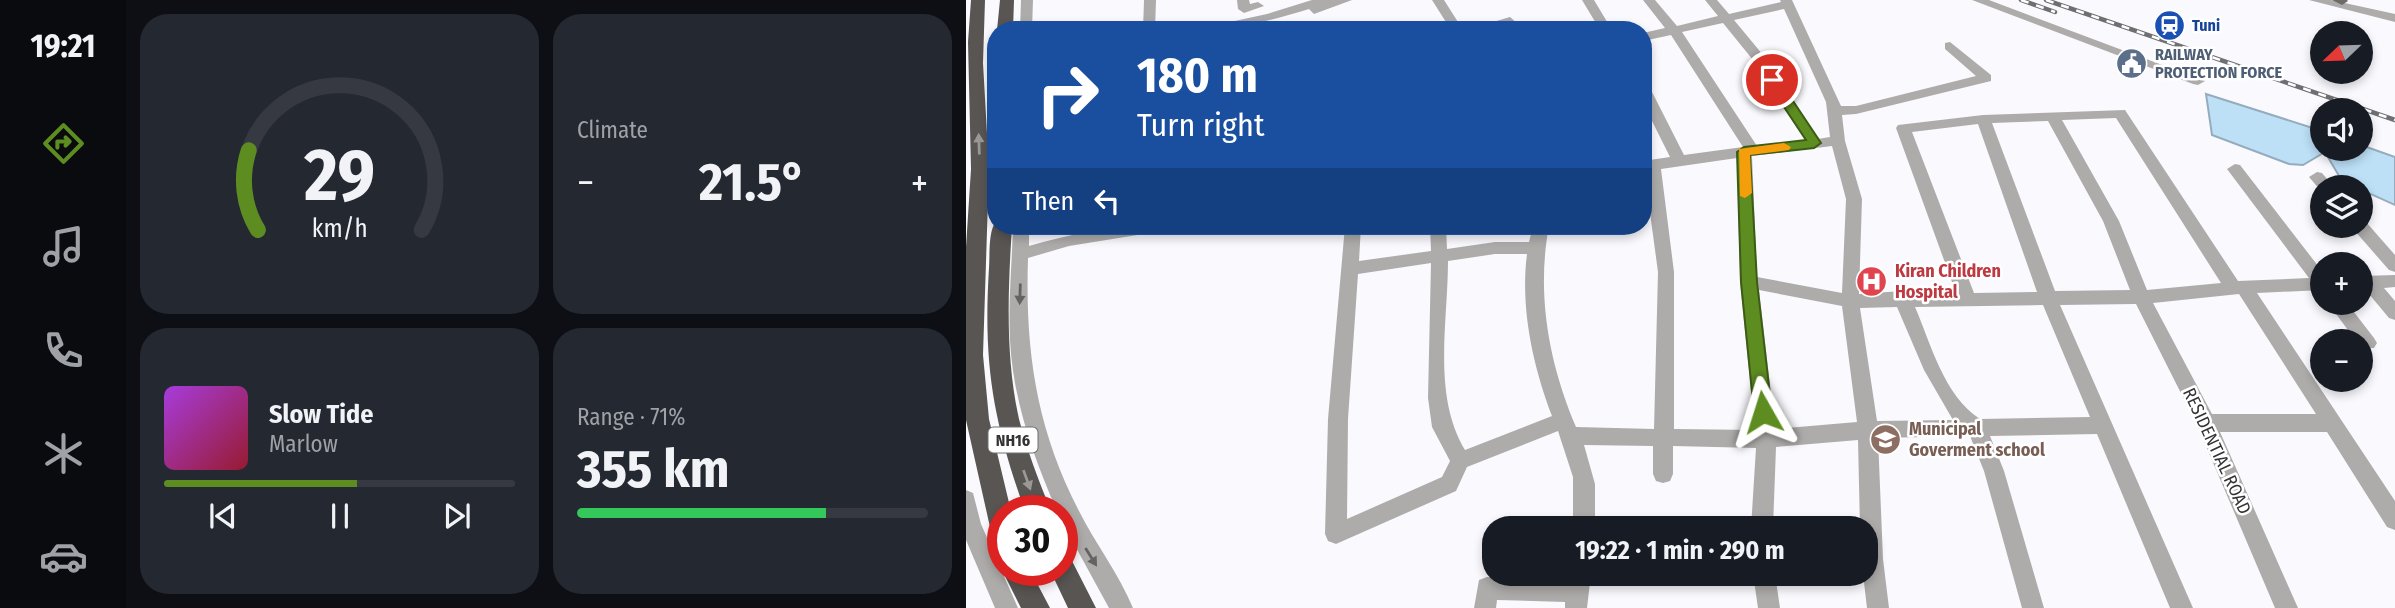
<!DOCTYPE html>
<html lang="en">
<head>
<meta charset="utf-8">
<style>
	body { margin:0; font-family:"Fira Sans Condensed",sans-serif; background:#242831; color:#f1f3f6; height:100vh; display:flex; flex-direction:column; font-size:26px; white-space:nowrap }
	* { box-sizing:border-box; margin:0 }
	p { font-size:23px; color:#9ea1a6 }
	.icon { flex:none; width:38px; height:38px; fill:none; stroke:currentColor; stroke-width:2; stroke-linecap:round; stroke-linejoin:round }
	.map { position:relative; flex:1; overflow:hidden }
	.details { display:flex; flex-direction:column; gap:14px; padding:14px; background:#0d0f14; width:840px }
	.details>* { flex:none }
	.banner { position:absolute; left:21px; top:21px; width:665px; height:214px; border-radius:28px; box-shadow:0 4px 10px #0003; background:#1a4fa0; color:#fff; overflow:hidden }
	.needle { width:46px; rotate:247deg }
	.fabs { position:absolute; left:1344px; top:21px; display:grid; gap:14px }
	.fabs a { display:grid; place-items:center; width:63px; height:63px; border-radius:50%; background:#171b24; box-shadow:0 4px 10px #0003; font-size:35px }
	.speed { position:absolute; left:21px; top:495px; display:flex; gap:14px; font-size:35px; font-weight:700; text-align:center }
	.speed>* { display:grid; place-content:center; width:91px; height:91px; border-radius:50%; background:#171b24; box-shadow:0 4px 10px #0003; line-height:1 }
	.speed .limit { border:10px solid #d22; background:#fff; color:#111 }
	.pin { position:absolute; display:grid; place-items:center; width:60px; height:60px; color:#fff; margin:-30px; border:4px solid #fff; border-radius:50%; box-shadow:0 2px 7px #0007 }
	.me { position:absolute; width:77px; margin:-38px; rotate:354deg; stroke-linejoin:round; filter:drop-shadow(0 0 5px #0008) }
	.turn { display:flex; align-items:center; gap:24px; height:147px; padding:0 35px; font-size:32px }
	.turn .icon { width:91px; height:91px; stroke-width:2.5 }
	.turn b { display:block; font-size:49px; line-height:60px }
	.then { display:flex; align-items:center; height:66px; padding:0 35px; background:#0003; gap:14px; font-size:26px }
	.big { font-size:52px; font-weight:700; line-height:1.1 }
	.details .widget { flex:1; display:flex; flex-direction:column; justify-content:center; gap:10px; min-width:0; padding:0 24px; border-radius:28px; background:#242831 }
	.details .dial { align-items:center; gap:0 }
	.dial svg { height:182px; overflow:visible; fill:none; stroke:#363941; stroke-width:7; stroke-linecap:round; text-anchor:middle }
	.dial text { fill:#f1f3f6; stroke:none }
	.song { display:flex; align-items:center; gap:21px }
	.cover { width:84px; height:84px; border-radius:10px; background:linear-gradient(135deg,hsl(280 70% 55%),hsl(350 70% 35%)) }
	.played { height:7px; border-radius:4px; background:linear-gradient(90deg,#5d8d21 55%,#363941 55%) }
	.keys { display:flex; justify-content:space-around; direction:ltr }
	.heat { display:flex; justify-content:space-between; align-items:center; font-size:38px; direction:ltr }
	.charge { height:10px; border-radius:5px; background:linear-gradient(90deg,#34c759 71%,#363941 0) }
	.details .tiles { flex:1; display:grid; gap:14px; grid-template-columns:repeat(2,1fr) }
	.trip { position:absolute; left:516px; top:516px; width:396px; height:70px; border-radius:28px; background:#171b24; box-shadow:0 4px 10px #0003; font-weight:700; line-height:70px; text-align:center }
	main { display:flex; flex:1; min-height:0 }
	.dock { display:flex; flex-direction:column; width:126px; justify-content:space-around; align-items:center; background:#090b0e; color:#9ea1a6 }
	.dock .icon { width:49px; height:49px }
	.dock .active { color:#5d8d21 }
	.dock b { font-size:32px; color:#f1f3f6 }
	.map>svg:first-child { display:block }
</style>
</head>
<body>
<main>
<nav class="dock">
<b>19:21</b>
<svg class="icon active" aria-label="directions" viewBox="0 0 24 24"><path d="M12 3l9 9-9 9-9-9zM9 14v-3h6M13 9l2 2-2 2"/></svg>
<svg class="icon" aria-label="music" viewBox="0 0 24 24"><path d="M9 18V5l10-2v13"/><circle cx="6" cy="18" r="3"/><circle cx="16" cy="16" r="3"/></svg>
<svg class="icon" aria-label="phone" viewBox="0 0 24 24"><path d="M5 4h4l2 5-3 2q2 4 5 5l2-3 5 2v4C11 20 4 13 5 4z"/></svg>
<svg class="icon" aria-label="climate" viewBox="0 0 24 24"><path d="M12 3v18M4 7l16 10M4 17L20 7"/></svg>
<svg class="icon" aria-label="car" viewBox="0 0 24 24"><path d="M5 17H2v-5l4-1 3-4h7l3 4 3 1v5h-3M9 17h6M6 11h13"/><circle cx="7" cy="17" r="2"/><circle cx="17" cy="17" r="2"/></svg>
</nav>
<section class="details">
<div class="tiles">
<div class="widget dial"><svg viewBox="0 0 100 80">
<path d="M14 69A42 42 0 1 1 86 69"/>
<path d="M14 69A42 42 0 0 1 10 34" stroke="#5d8d21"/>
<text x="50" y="56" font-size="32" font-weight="700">29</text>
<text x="50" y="72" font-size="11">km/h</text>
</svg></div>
<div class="widget"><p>Climate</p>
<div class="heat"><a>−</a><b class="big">21.5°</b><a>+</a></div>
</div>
<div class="widget">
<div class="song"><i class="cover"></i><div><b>Slow Tide</b><p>Marlow</p></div></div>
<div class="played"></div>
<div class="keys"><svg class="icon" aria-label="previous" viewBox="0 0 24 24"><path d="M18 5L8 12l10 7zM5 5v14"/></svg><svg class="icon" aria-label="pause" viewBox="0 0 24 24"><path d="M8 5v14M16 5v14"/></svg><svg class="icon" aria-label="next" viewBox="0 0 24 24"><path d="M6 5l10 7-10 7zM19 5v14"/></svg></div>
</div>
<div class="widget"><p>Range · 71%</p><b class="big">355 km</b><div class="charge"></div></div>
</div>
</section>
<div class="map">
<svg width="1429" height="608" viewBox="0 0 1429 608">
	<rect width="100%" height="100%" fill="#faf9fe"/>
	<path fill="#bde0f7" stroke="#94acbd" stroke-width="2" d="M1240,94L1356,131V149H1395V145L1429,157V205L1376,181L1359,152L1337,165L1323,164L1246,135Z"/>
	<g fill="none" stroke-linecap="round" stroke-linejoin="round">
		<path fill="#aeacaa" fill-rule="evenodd" d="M55,0H67L66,30H54Z
			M178,0H190L189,30H177Z
			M271,0H283L284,4L292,2L298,6L278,13L272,9Z
			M346,0H386L348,14L343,9C304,21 267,30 227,30L301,14Z
			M466,0H478L497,30H485Z
			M616,0H628L646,30H634Z
			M677,0H689L711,26L752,16L739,0H751L763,14L815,2L814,0H826L875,106H890L1010,76L979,49V43L984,42L1025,75V81L890,114L876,115L879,141L896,199L893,294L936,291L990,293L930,128L932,125L1017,115L1159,110L1272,281L1343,278L1261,169L1269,164L1274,165L1356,271V290L1291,293L1429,501V530L1421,527L1361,432H1254L1332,608H1309L1231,425L1170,304L1094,305L1227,608H1204L1131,434L1024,436L1038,471L1078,608H1056L1018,471L1004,436L912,438L917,559L923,608H901L897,574H900V528H894L892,440L810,447L807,528H785L790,448L707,446V474L704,481L697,483L690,481L687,474V446L618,445L629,484V528H607V477L592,431L501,467L490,491L370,544L362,541L359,534L362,419L379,226H395L393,261L465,251L464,226H480L481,249L529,242H563L567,226H583C570,294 583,364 610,427L688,429L692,272L677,161L704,157L677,103V84L684,88L718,155L777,147L705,35L677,41V33L699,28ZM818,9L860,102L864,137L852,139L797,55L768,20ZM757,23L787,60L839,140L791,146L716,32ZM1150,118L1255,283L1181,290L1153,221L1096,120ZM1082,121L1137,221L1164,290L1089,291L1026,123ZM1012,124L1071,292L1008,293L946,132ZM866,146L880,199L876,293L791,277L786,156ZM771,158L774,282L789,430L708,429V272L695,169ZM529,254H561C554,308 567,366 586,416L499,450C466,395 482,322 482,261ZM465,263L462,398L466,427L484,461L476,477L381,519L382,419L392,274ZM793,290L876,306L891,422L809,429ZM1273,294L1350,414H1246L1187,303ZM1077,305L1124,417L1014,419C978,396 965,344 949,307ZM931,307L958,370L987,420L911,421L894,308Z
			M1006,0H1023L1239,81L1232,85L1227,84Z
			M1343,0H1365L1429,14V22Z
			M544,17L559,30H546L541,25L523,30H500Z
			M1351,172L1356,173L1368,187H1356L1355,191L1343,177Z
			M1395,220L1400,222L1429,255V272L1423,270L1388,230L1386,226H1395Z
			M47,226H63V246C108,233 151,224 198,226L190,232L103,246L62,258C59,350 70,428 113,511C129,543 153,574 167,608H143L96,522V511H91C67,456 47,400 44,340C42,302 46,264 47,226Z
			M1429,275V287L1418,288L1429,301V320L1423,318L1398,288H1395V276Z
			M1362,303H1381L1408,338L1411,343L1408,348H1396L1395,341H1390Z
			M0,490L7,493L15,524L52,608H29L0,540Z
			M603,574H625L621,608H599V602L531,600L530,608H508L513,580L521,577L602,579Z
			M787,574H809L814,608H792Z"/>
		<path fill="#6e6c69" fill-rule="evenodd" d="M1366,0H1381L1382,1L1376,5Z"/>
		<path fill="#585552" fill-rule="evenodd" d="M5,0H19L17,63L23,169L17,355L23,419L45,511H37V539L28,536L24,527L0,420V247L5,169L2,42Z
			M34,0H48L47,30H31Z
			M30,221V226H46C42,290 39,356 53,419C61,451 73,481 85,511H59C27,421 17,364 23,268C24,254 22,232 30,221Z
			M96,555L105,559L130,608H102L84,570H96Z
			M37,567V570H64L84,608H55L36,570Z"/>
		<defs>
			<path id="rail" d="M1055,0L1089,12
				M1080,0L1429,120"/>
		</defs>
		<use href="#rail" stroke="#6f6f71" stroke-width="4.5"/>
		<use href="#rail" stroke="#fff" stroke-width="2.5" stroke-dasharray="8" stroke-linecap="butt"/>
	</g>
	<defs><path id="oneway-solid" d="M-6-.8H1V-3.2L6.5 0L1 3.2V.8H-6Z" transform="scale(1.75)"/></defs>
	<g fill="#9b9997">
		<use href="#oneway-solid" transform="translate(13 144) rotate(-92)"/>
		<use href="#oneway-solid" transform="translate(61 480) rotate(70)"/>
	</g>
	<g fill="#646364">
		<use href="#oneway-solid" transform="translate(54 294) rotate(92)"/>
		<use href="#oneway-solid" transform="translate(125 557) rotate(58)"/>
	</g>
	<path fill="#5d8d21" stroke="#3c5c15" stroke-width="2" d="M802,77H811L855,143L848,148L784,155L791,282L806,412L797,420L788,412L775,282L771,152L778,147L840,140L800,80Z"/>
	<path fill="#f59e0b" d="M818,143L825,147L823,150L784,155L786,193L779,198L774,196L773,149Z"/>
	<defs>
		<symbol id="station-disc" viewBox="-11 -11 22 22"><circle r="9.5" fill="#1a4fb4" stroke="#fff"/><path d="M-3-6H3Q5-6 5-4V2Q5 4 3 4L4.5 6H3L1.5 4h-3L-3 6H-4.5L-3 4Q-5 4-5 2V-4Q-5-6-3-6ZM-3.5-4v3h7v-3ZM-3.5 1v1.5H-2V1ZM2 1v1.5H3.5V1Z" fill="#fff"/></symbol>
		<symbol id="civic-disc" viewBox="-11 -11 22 22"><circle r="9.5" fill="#5c6f8a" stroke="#fff"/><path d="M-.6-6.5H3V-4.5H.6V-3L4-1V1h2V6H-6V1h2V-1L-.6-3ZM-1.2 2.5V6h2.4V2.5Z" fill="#fff"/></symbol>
		<symbol id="hospital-disc" viewBox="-11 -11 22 22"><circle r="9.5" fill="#e0444e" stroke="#fff"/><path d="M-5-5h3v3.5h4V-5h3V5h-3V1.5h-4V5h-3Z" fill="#fff"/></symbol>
		<symbol id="school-disc" viewBox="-11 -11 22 22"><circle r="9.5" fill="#8d6e63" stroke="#fff"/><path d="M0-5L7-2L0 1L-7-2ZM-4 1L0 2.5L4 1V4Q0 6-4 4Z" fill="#fff"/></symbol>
	</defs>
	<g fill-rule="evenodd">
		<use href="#station-disc" x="1186" y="8" width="35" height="35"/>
		<use href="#civic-disc" x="1148" y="46" width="35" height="35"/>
		<use href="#hospital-disc" x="888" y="264" width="35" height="35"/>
		<use href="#school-disc" x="902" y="422" width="35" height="35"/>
	</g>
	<g text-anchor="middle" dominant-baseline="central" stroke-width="5" stroke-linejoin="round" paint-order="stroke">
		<g font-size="16" font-weight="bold" fill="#164399" stroke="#fff" text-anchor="start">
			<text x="1226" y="25">Tuni</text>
		</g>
		<g font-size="16" font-weight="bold" fill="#4e5e75" stroke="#fff" text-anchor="start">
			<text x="1189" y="54">RAILWAY<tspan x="1189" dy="18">PROTECTION FORCE</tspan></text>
		</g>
		<rect fill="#fff" stroke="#707072" stroke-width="2" x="22.5" y="427.5" width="49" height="25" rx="5"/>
		<g font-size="16" font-weight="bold" fill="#333335">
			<text x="47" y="440">NH16</text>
		</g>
		<g font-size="18" font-weight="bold" fill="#be3a42" stroke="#fff" text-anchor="start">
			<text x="929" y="271">Kiran Children<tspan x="929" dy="21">Hospital</tspan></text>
		</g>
		<g font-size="18" font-weight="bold" fill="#785e54" stroke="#fff" text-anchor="start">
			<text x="943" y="429">Municipal<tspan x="943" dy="21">Goverment school</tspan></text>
		</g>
		<g font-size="18" fill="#333335" stroke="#fff">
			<text transform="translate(1251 451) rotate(65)">RESIDENTIAL ROAD</text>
		</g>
	</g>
</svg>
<div class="fabs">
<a><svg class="needle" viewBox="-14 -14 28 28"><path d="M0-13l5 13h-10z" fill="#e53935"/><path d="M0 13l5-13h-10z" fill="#9ea1a6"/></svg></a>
<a><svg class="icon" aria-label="sound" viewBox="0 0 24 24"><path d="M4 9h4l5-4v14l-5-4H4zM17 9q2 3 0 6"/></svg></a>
<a><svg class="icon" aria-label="layers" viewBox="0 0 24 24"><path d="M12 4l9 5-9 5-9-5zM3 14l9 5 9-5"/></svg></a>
<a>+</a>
<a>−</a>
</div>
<div class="speed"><div class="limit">30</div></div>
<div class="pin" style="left:806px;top:80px;background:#d93025"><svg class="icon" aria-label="arrive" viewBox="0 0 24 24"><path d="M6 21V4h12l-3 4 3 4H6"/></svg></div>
<svg class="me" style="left:797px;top:412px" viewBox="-20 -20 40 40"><path d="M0-17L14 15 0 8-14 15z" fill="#5d8d21" stroke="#fff" stroke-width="4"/></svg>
<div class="trip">19:22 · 1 min · 290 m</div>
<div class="banner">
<div class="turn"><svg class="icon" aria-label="right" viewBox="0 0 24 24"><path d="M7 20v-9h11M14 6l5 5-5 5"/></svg><div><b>180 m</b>Turn right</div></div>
<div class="then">Then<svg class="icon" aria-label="left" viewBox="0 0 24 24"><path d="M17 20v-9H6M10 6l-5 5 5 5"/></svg></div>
</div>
</div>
</main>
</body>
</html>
